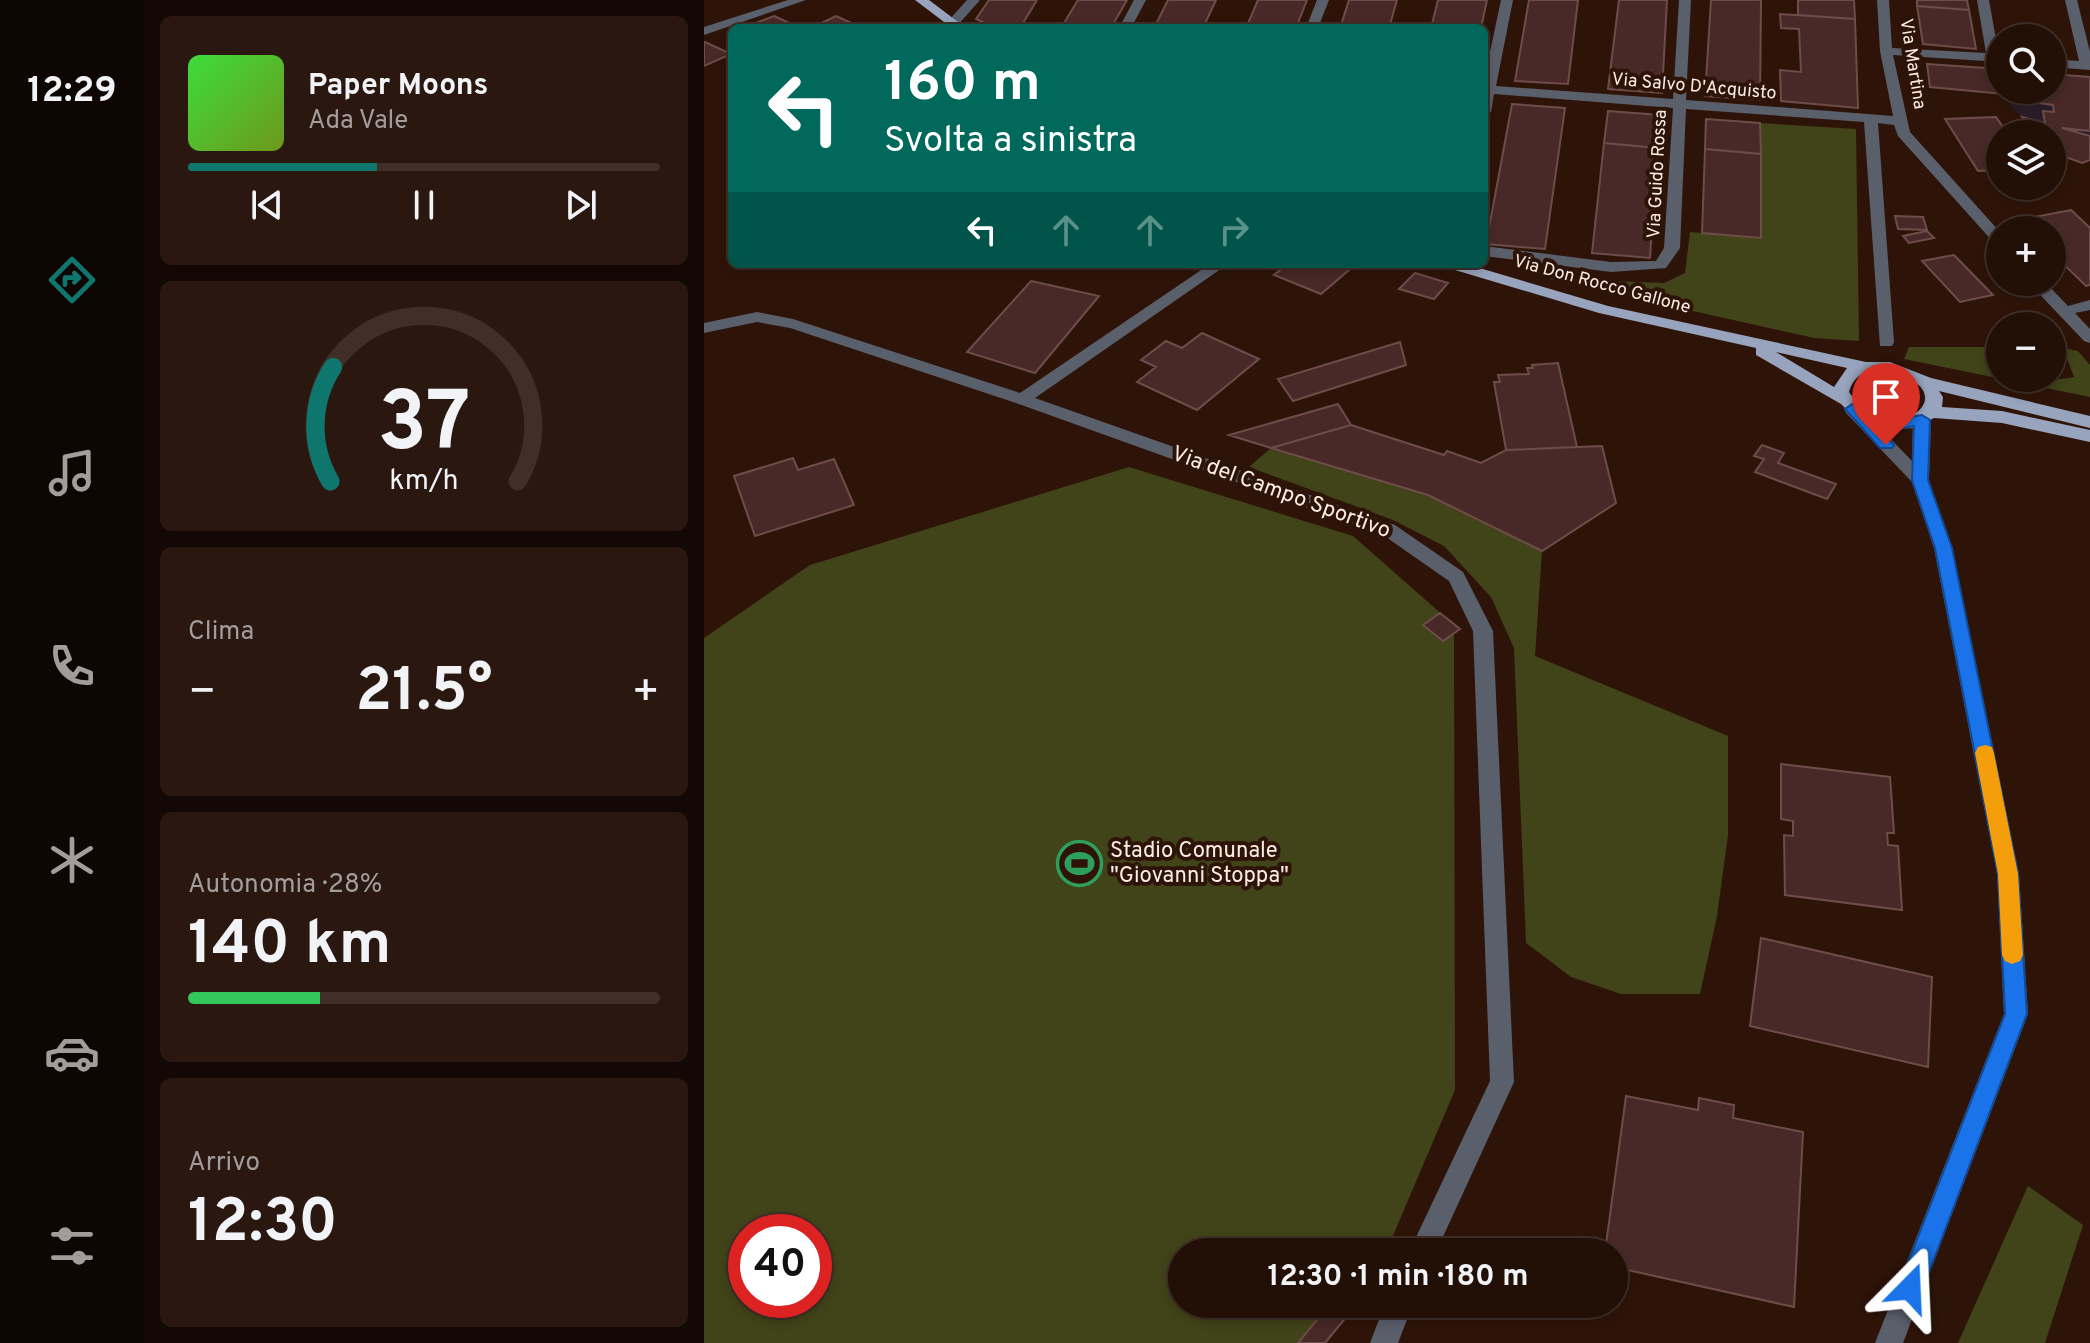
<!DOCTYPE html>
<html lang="it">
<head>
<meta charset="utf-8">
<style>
	body { margin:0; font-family:Overpass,sans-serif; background:#2a1810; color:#f1f3f6; height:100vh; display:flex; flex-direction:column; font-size:30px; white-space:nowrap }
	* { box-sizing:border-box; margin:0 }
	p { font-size:26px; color:#a29c9b }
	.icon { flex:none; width:44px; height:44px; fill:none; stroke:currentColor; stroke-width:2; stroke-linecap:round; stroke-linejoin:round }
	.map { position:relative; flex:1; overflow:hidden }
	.sheet { display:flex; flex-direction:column; gap:16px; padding:16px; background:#130803; width:560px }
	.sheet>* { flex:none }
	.banner { position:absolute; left:24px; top:24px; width:760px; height:244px; border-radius:12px; box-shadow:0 4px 12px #0003,0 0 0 2px #3f2f28; background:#00695c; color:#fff; overflow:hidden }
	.tools { position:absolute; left:1282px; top:24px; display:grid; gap:16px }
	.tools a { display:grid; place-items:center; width:80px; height:80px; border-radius:50%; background:#220f06; box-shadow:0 4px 12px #0003,0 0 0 2px #3f2f28; font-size:40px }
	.speed { position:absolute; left:24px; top:1214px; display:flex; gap:16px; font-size:40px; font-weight:700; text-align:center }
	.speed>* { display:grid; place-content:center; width:104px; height:104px; border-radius:50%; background:#220f06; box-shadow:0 4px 12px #0003,0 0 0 2px #3f2f28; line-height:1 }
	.speed .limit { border:12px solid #d22; background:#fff; color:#111 }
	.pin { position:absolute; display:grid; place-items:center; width:68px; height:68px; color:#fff; margin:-82px -34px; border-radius:50% 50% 50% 0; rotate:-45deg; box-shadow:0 0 8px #0007 }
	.pin .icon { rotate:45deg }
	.me { position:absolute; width:88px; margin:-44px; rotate:21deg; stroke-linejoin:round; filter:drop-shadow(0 0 6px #0008) }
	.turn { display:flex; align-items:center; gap:28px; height:168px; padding:0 24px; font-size:36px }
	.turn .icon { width:104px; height:104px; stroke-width:2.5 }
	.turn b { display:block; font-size:56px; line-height:68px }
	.lanes { display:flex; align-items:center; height:76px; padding:0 24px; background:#0003; justify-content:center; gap:40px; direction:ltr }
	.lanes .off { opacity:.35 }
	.big { font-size:60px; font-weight:700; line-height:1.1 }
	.sheet .tile { flex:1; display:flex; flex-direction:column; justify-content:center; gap:12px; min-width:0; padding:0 28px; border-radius:12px; background:#2a1810 }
	.sheet .dial { align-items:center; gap:0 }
	.dial svg { height:208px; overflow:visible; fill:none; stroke:#3f2f28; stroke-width:7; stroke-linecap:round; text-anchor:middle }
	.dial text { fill:#f1f3f6; stroke:none }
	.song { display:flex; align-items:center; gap:24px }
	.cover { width:96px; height:96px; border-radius:12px; background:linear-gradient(135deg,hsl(120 70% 55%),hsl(80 70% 35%)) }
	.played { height:8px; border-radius:4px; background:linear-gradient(90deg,#0f766e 40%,#3f2f28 40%) }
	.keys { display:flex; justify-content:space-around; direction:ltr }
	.heat { display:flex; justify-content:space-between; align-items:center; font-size:44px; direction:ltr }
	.charge { height:12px; border-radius:6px; background:linear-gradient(90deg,#34c759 28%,#3f2f28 0) }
	.trip { position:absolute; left:464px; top:1238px; width:460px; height:80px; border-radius:40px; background:#220f06; box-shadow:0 4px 12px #0003,0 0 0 2px #3f2f28; font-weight:700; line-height:80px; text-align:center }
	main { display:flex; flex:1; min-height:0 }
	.dock { display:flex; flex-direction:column; width:144px; justify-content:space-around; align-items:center; background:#0e0602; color:#a29c9b }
	.dock .icon { width:56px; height:56px }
	.dock .selected { color:#0f766e }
	.dock b { font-size:36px; color:#f1f3f6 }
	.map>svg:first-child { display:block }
</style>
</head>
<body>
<main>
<nav class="dock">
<b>12:29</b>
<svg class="icon selected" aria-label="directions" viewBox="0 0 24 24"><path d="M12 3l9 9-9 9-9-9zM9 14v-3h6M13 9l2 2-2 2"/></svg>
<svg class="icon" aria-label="music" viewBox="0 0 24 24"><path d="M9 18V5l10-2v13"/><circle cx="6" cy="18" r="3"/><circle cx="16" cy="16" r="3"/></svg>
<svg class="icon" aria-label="phone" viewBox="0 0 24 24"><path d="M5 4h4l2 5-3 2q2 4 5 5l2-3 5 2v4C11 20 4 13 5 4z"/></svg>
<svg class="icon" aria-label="climate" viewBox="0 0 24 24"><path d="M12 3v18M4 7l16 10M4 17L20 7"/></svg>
<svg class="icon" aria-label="car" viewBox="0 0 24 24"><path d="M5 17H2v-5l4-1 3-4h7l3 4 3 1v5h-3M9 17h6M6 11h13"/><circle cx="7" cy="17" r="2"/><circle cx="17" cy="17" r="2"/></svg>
<svg class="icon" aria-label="filters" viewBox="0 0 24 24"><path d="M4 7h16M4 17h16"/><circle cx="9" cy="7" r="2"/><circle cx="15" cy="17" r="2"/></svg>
</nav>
<section class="sheet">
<div class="tile">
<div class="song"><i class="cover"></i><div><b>Paper Moons</b><p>Ada Vale</p></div></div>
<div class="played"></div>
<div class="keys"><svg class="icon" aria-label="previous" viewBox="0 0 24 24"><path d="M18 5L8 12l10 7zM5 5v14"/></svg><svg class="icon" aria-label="pause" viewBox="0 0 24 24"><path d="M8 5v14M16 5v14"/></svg><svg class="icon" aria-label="next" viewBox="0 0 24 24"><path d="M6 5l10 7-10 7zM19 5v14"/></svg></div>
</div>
<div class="tile dial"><svg viewBox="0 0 100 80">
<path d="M14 69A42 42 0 1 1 86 69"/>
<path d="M14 69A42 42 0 0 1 15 25" stroke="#0f766e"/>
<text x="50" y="56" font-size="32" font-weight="700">37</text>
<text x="50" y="72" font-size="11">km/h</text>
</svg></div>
<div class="tile"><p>Clima</p>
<div class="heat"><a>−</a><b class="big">21.5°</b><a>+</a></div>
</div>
<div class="tile"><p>Autonomia · 28%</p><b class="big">140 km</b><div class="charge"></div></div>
<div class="tile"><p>Arrivo</p><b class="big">12:30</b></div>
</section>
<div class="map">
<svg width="1386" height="1343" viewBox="0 0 1386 1343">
	<rect width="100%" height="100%" fill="#2e1408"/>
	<path fill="#2b1e2a" d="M1348,73L1386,77V136L1318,117L1300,98L1348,90Z"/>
	<path fill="#414318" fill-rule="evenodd" d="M1056,123L1152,129L1155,341L1110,338L841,278L960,283L981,273L986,232L1056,238Z
		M1205,347H1285L1296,367V378C1322,378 1345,382 1370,377L1359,348L1374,351L1386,365V397L1200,359Z
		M1177,374C1195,377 1214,382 1215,403C1199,425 1162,415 1149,394L1153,382Z
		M567,448L724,495L838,551L831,656L1024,736V835L1013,916L996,994H917L867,977L822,943L810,648L787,597L740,546L689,520L545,467Z
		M425,467L649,536L750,625L751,1090L682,1252H478V1304H653L621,1343H0V638L106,565ZM42,1232H110V1300H42Z
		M1324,1186L1379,1225L1341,1343H1254Z"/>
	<path fill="#482927" stroke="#6e4c49" stroke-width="2" d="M285,0H333L316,28H292L272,19Z
		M374,0H423L407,28H357Z
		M464,0H512L499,28H450Z
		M554,0H603L592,28H542Z
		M645,0H693L685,28H636Z
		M734,0H783L777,28H727Z
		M825,0H874L864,84L811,81Z
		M915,0H963L958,93L904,89Z
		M1007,0H1057L1056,100L1001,96Z
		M1094,0H1150L1151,19L1094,15Z
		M1213,0H1263L1265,10L1213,6Z
		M1213,6L1265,10L1272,49L1219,44Z
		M1076,14L1151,19L1154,108L1077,101L1076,70L1097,72L1095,29L1077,28Z
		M70,16L96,28H39Z
		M132,16L154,26L107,28Z
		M0,42H1L27,54L0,66Z
		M1223,64L1296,69V90L1300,94L1226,87Z
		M1348,74L1386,77V131L1358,128L1386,136V160L1378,163L1348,152V134H1330L1318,117L1341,123L1339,111L1350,112L1349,105L1300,98L1299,90H1348Z
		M808,104L861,108L841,249L782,244Z
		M904,111L956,115L953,148L900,143Z
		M1292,117L1304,134H1296V170L1274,171L1241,119Z
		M1002,119L1056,123L1057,154L1001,149Z
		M900,143L953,148L946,258L888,253Z
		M1001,149L1057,154V238L998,233Z
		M1367,210L1386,228V285L1382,286L1348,253V230H1325L1315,220Z
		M1191,216L1219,217L1223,230L1194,229Z
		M1223,231L1230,238L1205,243L1199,236Z
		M1250,255L1289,295L1256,302L1218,261Z
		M584,264H652L617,294L570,275Z
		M711,273L744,283L730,299L695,289Z
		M327,281L395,296L331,373L263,352Z
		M498,333L555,359L493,410L433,382L452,367L437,360L462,341L478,348Z
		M696,342L702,365L589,401L574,379Z
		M854,363L873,447L802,450L790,382H796L794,375L825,374L823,368H829L828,365Z
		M634,404L647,425L567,448L525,435Z
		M647,425L740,455L743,451L777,463L802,450L898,446L912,503L838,551L724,495L567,448Z
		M1058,445L1080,453L1074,463L1132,484L1123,499L1051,472L1060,459L1050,456Z
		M89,458L94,470L130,459L150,505L51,536L30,476Z
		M736,613L756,629L739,641L719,625Z
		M1077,764L1186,777L1190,833H1183L1184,845L1194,846L1198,910L1081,895L1080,835L1089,836V821L1077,819Z
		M1057,938L1228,977L1224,1067L1046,1026Z
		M922,1096L994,1110L995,1098L1030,1105L1029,1118L1099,1132L1090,1307L910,1267V1252H901Z
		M615,1304H653L621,1343H594L621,1310Z"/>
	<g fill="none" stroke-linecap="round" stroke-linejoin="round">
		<path fill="#5a5f6c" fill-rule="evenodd" d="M84,0H102L0,35V27Z
			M263,0H276L253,26H245V20Z
			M430,0H442L427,28H415Z
			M613,0H625L614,28H602Z
			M797,0H809L792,86L969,99L975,0H987L982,100L1189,116L1176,51L1173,0H1185L1188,48L1282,53L1273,0H1285L1296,62L1189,55L1206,132L1296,232V246L1291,244L1194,136L1190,125L1174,123L1190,342L1188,346H1176L1160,122L982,109L976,248L962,268L907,272L780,256V246L907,262L952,261L960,248L969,108L790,94L787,112L780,116V80Z
			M1361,0H1373L1386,52V70L1348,67V59L1375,61Z
			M506,264H524L331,398L691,525L759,572L789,631L810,1082L732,1252H705L786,1081L769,631L745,581L679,535L312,403L86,328L53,322L0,333V323L53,312L89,319L316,393Z
			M1324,282H1341L1364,306L1386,300V310L1371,313L1386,329V343L1380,341Z
			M1148,404L1154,405L1208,461L1209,420L1218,414L1227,420L1225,480L1248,548L1315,874L1324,1014L1199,1343H1171L1300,1014L1293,874L1230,548L1208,482L1142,413L1140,409L1142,405Z
			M681,1304H709L694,1343H666Z"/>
		<path fill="#98a4be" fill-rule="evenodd" d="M211,0H225L262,28H248Z
			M738,264H762L904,306L1162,362H1186L1227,378L1386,416V428L1235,391L1239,397L1238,407L1298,411L1386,430V442L1298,423L1230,418L1211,428L1182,429L1149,416L1137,404L1052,355V348L895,313L741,267ZM1072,352L1143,368L1130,387ZM1173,371C1275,383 1190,459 1145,392C1150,377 1157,372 1173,371Z"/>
	</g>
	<path fill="#1a73e8" stroke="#114b97" stroke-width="2" d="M1148,404C1184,415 1178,422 1218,415L1226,420L1224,480L1248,548L1314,874L1323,1014L1219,1288L1215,1297L1206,1301L1197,1297L1194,1288L1301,1014L1294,874L1231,548L1208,480L1210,426L1191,430L1174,427L1190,445L1188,448H1176L1141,409Z"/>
	<path fill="#f59e0b" d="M1281,745L1288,747L1290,753L1314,874L1319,955L1316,961L1308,964L1301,961L1298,955L1294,874L1271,753L1274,747Z"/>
	<defs>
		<symbol id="stadium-ring" viewBox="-11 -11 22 22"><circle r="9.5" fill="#2e1408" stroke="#2e9e5b" stroke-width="1.5"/><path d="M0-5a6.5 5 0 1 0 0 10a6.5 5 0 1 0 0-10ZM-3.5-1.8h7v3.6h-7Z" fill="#2e9e5b"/></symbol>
	</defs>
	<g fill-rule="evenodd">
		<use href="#stadium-ring" x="350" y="838" width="51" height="51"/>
	</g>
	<g text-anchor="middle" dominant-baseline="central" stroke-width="8" stroke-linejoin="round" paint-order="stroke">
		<g font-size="18" fill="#fdede7" stroke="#2e1408">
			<text transform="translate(1208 64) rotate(81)">Via Martina</text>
			<text transform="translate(990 87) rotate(5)">Via Salvo D'Acquisto</text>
			<text transform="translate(954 174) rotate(-87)">Via Guido Rossa</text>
			<text transform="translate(898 285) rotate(15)">Via Don Rocco Gallone</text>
		</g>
		<g font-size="22" fill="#fdede7" stroke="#2e1408">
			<text transform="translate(577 493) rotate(20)">Via del Campo Sportivo</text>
		</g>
		<g font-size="22" fill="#fdede7" stroke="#2e1408" text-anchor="start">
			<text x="406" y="851">Stadio Comunale<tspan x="406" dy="25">"Giovanni Stoppa"</tspan></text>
		</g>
	</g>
</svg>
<div class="tools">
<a><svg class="icon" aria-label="search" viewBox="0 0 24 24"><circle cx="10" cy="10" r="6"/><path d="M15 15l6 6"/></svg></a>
<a><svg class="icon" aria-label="layers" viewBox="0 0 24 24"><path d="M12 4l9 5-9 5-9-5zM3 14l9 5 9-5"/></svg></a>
<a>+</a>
<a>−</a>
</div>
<div class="speed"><div class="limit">40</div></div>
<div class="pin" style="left:1182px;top:445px;background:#d93025"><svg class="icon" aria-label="arrive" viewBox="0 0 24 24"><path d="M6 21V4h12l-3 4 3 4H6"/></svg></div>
<svg class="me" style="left:1206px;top:1288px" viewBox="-20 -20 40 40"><path d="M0-17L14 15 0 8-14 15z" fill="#1a73e8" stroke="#fff" stroke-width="4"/></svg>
<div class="trip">12:30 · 1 min · 180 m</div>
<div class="banner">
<div class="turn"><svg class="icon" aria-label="left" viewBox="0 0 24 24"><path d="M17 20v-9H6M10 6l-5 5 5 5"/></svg><div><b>160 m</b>Svolta a sinistra</div></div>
<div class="lanes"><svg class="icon" aria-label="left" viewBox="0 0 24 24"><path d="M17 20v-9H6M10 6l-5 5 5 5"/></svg><svg class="icon off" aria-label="ahead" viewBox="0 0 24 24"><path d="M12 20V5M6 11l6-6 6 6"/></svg><svg class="icon off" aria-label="ahead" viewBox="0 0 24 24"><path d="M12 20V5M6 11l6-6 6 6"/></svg><svg class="icon off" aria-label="right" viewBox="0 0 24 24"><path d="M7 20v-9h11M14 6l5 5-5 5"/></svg></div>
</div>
</div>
</main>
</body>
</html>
